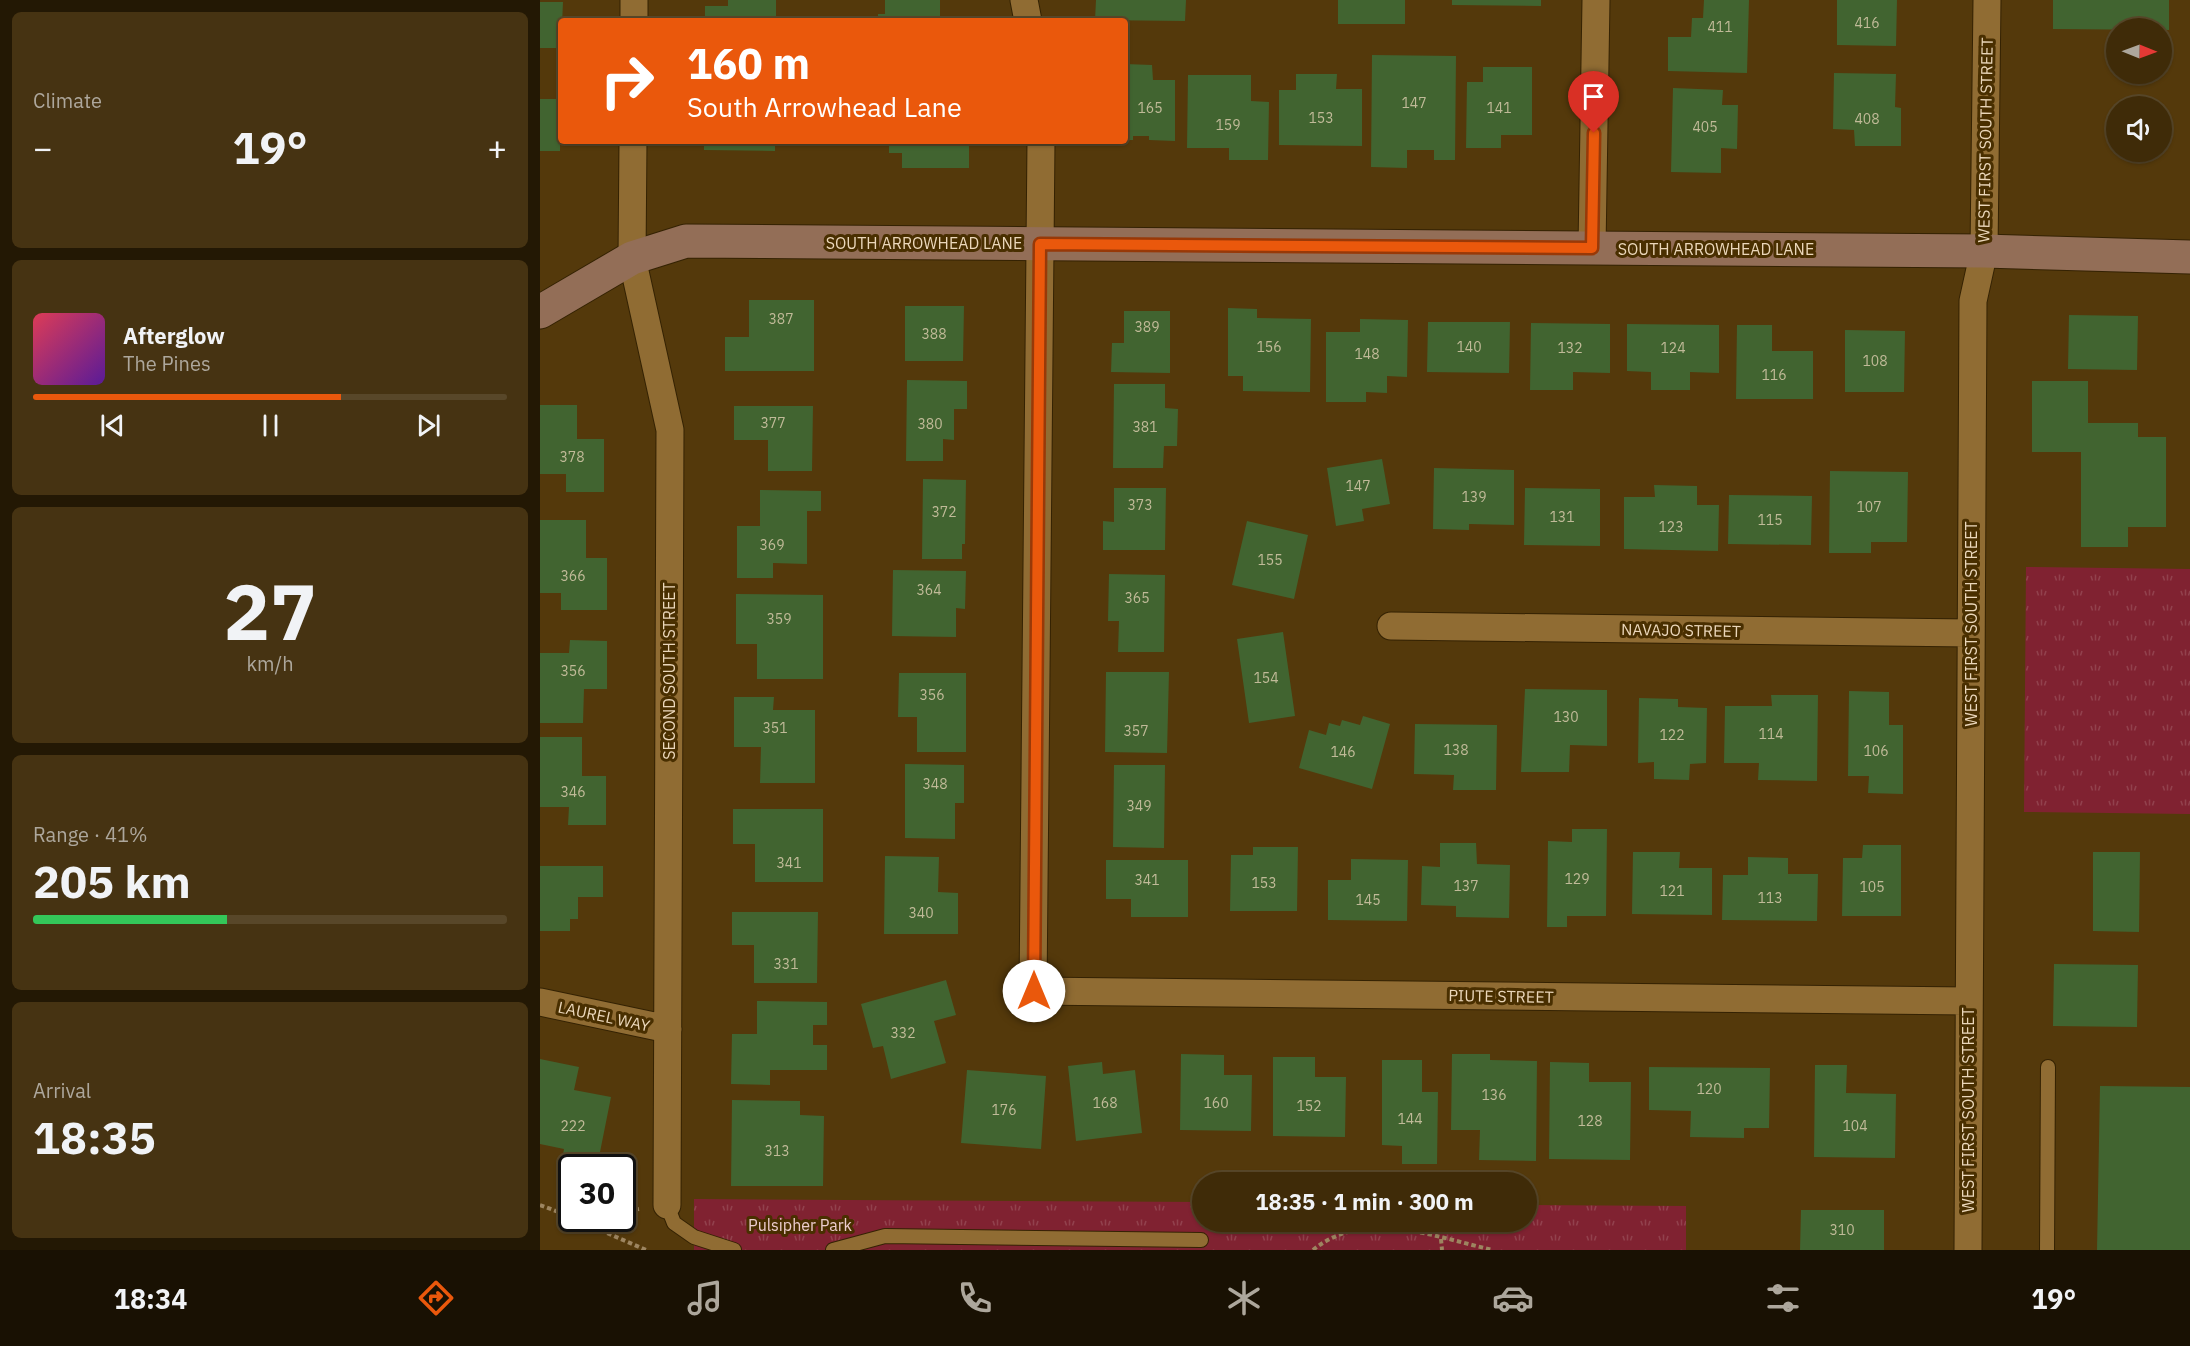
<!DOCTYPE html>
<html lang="en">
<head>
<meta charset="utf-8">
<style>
	body { margin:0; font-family:"IBM Plex Sans",sans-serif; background:#463312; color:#f1f3f6; height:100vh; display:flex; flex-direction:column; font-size:22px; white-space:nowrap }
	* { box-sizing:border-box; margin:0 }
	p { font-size:20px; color:#ada79c }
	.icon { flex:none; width:33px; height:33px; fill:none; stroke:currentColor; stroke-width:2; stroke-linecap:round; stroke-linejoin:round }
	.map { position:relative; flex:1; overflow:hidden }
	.details { display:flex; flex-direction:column; gap:12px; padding:12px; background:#231804; width:540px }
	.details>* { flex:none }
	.guide { position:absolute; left:18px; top:18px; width:570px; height:126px; border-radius:6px; box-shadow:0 2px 4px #0004,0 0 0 2px #584729; background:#ea580c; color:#fff; overflow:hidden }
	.needle { width:39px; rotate:91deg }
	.controls { position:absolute; left:1566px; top:18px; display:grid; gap:12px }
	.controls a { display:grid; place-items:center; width:66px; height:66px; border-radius:50%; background:#3f2b08; box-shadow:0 2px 4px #0004,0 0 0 2px #584729; font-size:30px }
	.speed { position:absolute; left:18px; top:1154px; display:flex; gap:12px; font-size:30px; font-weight:700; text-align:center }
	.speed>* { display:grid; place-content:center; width:78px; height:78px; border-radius:50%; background:#3f2b08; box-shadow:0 2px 4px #0004,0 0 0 2px #584729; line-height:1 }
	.speed .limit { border:3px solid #111; border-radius:9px; background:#fff; color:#111 }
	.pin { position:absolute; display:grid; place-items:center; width:51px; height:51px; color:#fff; margin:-62px -26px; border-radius:50% 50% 50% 0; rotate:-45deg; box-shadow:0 0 6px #0007 }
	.pin .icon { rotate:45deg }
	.me { position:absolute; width:66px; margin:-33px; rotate:0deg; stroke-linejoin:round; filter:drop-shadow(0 0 4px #0008) }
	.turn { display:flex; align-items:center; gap:21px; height:126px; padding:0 30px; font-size:27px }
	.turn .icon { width:78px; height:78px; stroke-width:2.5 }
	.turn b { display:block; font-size:42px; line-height:51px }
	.big { font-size:45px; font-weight:700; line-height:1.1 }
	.details .card { flex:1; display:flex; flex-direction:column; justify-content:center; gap:9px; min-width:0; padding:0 21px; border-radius:9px; background:#463312 }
	.details .dial { align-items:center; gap:0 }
	.dial b { font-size:78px; line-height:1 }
	.song { display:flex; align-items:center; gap:18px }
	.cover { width:72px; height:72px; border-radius:9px; background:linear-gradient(135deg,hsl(350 70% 55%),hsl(270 70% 35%)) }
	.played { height:6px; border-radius:3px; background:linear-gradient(90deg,#ea580c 65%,#584729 65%) }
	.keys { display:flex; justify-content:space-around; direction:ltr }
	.heat { display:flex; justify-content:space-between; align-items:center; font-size:33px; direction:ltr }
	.charge { height:9px; border-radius:4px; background:linear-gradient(90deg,#34c759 41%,#584729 0) }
	.trip { position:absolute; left:652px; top:1172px; width:345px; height:60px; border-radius:30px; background:#3f2b08; box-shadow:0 2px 4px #0004,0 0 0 2px #584729; font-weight:700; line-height:60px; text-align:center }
	.tabs { display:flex; height:96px; justify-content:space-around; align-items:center; background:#191103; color:#ada79c }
	.tabs .icon { width:42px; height:42px }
	.tabs .selected { color:#ea580c }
	.tabs b { font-size:27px; color:#f1f3f6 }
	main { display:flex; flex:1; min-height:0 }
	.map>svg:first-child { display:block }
</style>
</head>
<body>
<main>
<section class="details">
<div class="card"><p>Climate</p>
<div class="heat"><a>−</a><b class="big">19°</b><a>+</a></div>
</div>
<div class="card">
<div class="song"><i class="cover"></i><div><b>Afterglow</b><p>The Pines</p></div></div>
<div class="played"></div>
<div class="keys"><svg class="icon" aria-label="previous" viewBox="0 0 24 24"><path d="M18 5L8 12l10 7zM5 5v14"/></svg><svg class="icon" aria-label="pause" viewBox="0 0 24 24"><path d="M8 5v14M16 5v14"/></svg><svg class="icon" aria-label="next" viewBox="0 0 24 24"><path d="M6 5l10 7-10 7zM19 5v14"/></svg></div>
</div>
<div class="card dial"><b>27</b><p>km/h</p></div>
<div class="card"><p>Range · 41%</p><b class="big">205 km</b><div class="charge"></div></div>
<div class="card"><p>Arrival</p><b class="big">18:35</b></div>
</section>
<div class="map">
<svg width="1650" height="1250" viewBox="0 0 1650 1250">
	<defs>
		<pattern id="grass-tufts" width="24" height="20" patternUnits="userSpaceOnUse" patternTransform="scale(1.5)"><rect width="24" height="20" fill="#802231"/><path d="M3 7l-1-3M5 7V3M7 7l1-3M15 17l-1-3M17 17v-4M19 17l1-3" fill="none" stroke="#92414d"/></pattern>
	</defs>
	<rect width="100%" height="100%" fill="#54390b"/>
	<path fill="url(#grass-tufts)" d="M1486,567L1650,569V814L1484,812Z
		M154,1199L663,1202V1221H987V1205L1146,1206V1250H154Z"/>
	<path fill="#416430" d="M188,0H236V21H165V6H188Z
		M345,0H400V21H338V14H345Z
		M556,0H646L645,21L555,20Z
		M798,0H865V24H798Z
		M912,0H1001V6L912,5Z
		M1164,0H1209L1207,73L1128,71V37H1151L1152,18H1163Z
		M1297,0H1357L1356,46L1297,45Z
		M1513,0H1629V30L1513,29Z
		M0,2H23L21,48H0Z
		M832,55L916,56L915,160H894V150H867V168L831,167Z
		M585,64L612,65L613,80H635V141L609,140V136H593V140H585Z
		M943,67H992V135H961V148H926L927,82H943Z
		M1294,73L1356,74L1355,107L1361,108V146H1315L1314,130L1293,129Z
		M756,74H797L796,89H822V146L739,145V90H756Z
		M648,75H711V101L729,102L728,160H689V148H647Z
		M1133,88L1183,90L1182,105H1198L1197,149L1181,148V173L1131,172Z
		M0,99H20V151H0Z
		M164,141H235V151L164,150Z
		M349,141H429V168H362V153H349Z
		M209,300H274V371H185V337H209Z
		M365,306H424L423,361H365Z
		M688,308L717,309V318L771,319L770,392L703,391V376H688Z
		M584,311H630V373L571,372L572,343H584Z
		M1529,315L1598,316L1597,370L1528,369Z
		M820,319L868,320L867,377L847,376V393L826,392V402H786V332H820Z
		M888,322H970L969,373L887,372Z
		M991,323L1070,324V373L1033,372V390H990Z
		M1087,324L1179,325V373L1150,372V390H1111V372L1087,371Z
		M1197,325H1232V351H1273V399H1196Z
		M1305,330L1365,331L1364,392H1305Z
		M367,380L427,381V409H414V440L403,439V461H366Z
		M1492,381H1548V423H1598V437H1626V527H1588V547H1541V452H1492Z
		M574,384H625V408L638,409L637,446H624L623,468H573Z
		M0,405H37V439H64V492H26V474H0Z
		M194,406H273L272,471H228V440H194Z
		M842,459L850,504L822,509L824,521L796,526L787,468Z
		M894,468L974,470V525L929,524V530L893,529Z
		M1290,471L1368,472L1367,542H1331V553H1289Z
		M383,479L426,480L425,544H422V559H382Z
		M1114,485L1157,486V505H1179L1178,551L1084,549V497H1115Z
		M574,488H626L625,550H563V521L574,522Z
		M985,488L1060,489V546L984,545Z
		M220,490L281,491V511H267V564L233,563V578H197V526H220Z
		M1189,495L1272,496L1271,545L1188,544Z
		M0,520H46V558H67V610H21V593H0Z
		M707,521L768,535L754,599L692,585Z
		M353,570L426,571L425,609L416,608V637L352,636Z
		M569,574L625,575L624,652H578L579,621H568Z
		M196,594L283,595V679H217V644H196Z
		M743,632L755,716L709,723L697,639Z
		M30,640L67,641V689H44L43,723H0V653H29Z
		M566,672H629L627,753L565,752Z
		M359,673H426V752H377V717H358Z
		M985,689L1067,690V746L1030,745L1029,772H981Z
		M1309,691L1349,692V725H1363V794L1328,793L1329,776H1308Z
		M1231,695H1278L1277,781L1218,780L1219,763H1184L1185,706H1232Z
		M194,697H234L233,710H275V783H220L221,747H194Z
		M1099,698L1138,699V707L1167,708L1166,763L1150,764L1149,780L1114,779V762L1098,763Z
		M823,716L850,724L832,789L759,768L769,730L786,735L789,723L800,726L802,720L820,725Z
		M875,724L957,725L956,790H913L914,775L874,774Z
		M0,737H42V776H66V825H28L29,807H0Z
		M365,764L424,765V803H415V839L365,838Z
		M574,765H625L624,848L573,847Z
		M193,809H283V882H215V844H193Z
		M1032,829H1067L1066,916H1027V927H1007L1008,841L1032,842Z
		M900,843H936L937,864L970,865L969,918L916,917V906L881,905L882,866L900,867Z
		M1323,845H1361V916H1302L1303,858H1322Z
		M713,847H758L757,911H690L691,855H713Z
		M1093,852H1140L1139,868H1172V915L1092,914Z
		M1553,852H1600L1599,932L1553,931Z
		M345,856L399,857L398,892L418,893V934H344Z
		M1208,857L1248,858V874H1278L1277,921L1182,920L1183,875H1208Z
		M811,859L868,860L867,921L788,920V880H811Z
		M566,860H648V917H591V899H566Z
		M0,866H63V897H38V919H30V931H0Z
		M192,912H278L277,983H214V945H192Z
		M1514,964L1598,965L1597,1027L1513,1026Z
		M406,980L416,1015L394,1021L406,1063L351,1079L343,1046L333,1048L321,1004Z
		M217,1001L287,1002V1025H273V1045H287V1070H230V1085L191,1084L192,1034H217Z
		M641,1054L684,1055V1075H712L711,1131L640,1130Z
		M912,1054H950V1060L997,1061L996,1161L939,1160L940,1130H911Z
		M733,1057H775V1077H806L805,1137L733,1136Z
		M0,1059L39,1067L34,1090L71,1097L57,1167L22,1160L24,1149L0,1144Z
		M842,1060H882V1092H898L897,1164H862V1146L842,1145Z
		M562,1062L563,1074L595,1070L602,1133L536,1141L528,1066Z
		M1010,1062L1049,1063V1082H1091L1090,1160L1009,1159Z
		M1275,1065H1307L1306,1093L1356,1094L1355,1158L1274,1157Z
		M1109,1067L1230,1068L1229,1128H1204V1138L1150,1137L1151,1111L1109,1110Z
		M427,1070L506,1076L501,1149L421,1143Z
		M1560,1086L1650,1087V1250H1557Z
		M192,1100L260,1101V1115L284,1116L283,1186H191Z
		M1261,1210H1344V1250H1260Z"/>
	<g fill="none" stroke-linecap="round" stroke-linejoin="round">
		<defs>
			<path id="lane" d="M127,1205L134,1223L154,1237L194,1250
				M293,1250L345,1236L661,1240
				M1507,1250L1508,1067"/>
			<path id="street" d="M484,0L488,21
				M94,21V0
				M93,141L92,258L130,430L127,1205
				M501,141L493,991L1429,1001
				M1052,248L1056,0
				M851,626L1431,633
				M0,1002L128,1029
				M1428,1250L1433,301L1444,251L1447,0"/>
			<path id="secondary" d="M0,312L92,258L146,241L1444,251L1650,257"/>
		</defs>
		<use href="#lane" stroke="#342203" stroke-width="16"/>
		<use href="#street" stroke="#342203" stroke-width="29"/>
		<use href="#secondary" stroke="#342203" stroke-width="35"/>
		<path stroke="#9d8560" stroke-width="4" stroke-dasharray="4.5 3" stroke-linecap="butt" d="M0,1205L32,1217
			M82,1212L99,1209
			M33,1218L106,1250
			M901,1239L902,1250
			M773,1250C824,1208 895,1237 953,1250"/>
		<use href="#lane" stroke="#906c33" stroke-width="14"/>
		<use href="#street" stroke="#906c33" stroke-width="27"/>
		<use href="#secondary" stroke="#936e57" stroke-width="33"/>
	</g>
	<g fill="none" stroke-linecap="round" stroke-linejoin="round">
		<defs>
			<path id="route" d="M494,991L500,244L1052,248L1054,133"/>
		</defs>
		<use href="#route" stroke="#983908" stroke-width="15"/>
		<use href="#route" stroke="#ea580c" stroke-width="10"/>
	</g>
	<g text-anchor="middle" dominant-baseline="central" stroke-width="6" stroke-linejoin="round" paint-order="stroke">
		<g font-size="14" fill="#c0ba98">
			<text x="1327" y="23">416</text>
			<text x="1180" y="27">411</text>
			<text x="874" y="103">147</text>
			<text x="610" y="108">165</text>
			<text x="959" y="108">141</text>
			<text x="781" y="118">153</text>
			<text x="1327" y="119">408</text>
			<text x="688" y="125">159</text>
			<text x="1165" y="127">405</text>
			<text x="241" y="319">387</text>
			<text x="607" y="327">389</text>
			<text x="394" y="334">388</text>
			<text x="729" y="347">156</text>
			<text x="929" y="347">140</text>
			<text x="1030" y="348">132</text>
			<text x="1133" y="348">124</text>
			<text x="827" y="354">148</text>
			<text x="1335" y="361">108</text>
			<text x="1234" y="375">116</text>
			<text x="233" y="423">377</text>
			<text x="390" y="424">380</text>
			<text x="605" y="427">381</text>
			<text x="32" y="457">378</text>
			<text x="818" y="486">147</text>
			<text x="934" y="497">139</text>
			<text x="600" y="505">373</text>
			<text x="1329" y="507">107</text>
			<text x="404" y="512">372</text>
			<text x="1022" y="517">131</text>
			<text x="1230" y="520">115</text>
			<text x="1131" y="527">123</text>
			<text x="232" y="545">369</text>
			<text x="730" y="560">155</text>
			<text x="33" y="576">366</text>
			<text x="389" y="590">364</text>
			<text x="597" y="598">365</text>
			<text x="239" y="619">359</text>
			<text x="33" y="671">356</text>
			<text x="726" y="678">154</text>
			<text x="392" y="695">356</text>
			<text x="1026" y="717">130</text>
			<text x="235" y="728">351</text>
			<text x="596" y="731">357</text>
			<text x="1231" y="734">114</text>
			<text x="1132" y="735">122</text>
			<text x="916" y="750">138</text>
			<text x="1336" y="751">106</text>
			<text x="803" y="752">146</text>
			<text x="395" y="784">348</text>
			<text x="33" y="792">346</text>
			<text x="599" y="806">349</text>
			<text x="249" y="863">341</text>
			<text x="1037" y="879">129</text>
			<text x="607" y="880">341</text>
			<text x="724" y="883">153</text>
			<text x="926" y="886">137</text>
			<text x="1332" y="887">105</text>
			<text x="1132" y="891">121</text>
			<text x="1230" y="898">113</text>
			<text x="828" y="900">145</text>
			<text x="381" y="913">340</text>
			<text x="246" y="964">331</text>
			<text x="363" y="1033">332</text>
			<text x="1169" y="1089">120</text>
			<text x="954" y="1095">136</text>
			<text x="565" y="1103">168</text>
			<text x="676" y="1103">160</text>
			<text x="769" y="1106">152</text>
			<text x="464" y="1110">176</text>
			<text x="870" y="1119">144</text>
			<text x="1050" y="1121">128</text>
			<text x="33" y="1126">222</text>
			<text x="1315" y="1126">104</text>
			<text x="237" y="1151">313</text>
			<text x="1302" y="1230">310</text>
		</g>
		<g font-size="16" fill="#ebd7ba" stroke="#492f00">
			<text transform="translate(1445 140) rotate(-89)">WEST FIRST SOUTH STREET</text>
			<text x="384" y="243">SOUTH ARROWHEAD LANE</text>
			<text x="1176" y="249">SOUTH ARROWHEAD LANE</text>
			<text transform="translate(1431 624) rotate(-90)">WEST FIRST SOUTH STREET</text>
			<text transform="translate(1141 630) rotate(1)">NAVAJO STREET</text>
			<text transform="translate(129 671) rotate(-90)">SECOND SOUTH STREET</text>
			<text transform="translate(961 996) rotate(1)">PIUTE STREET</text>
			<text transform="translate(64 1016) rotate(12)">LAUREL WAY</text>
			<text transform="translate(1428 1110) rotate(-90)">WEST FIRST SOUTH STREET</text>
		</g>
		<g font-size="16" fill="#edcdce" stroke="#492f00">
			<text x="260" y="1225">Pulsipher Park</text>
		</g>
	</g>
</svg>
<div class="controls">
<a><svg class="needle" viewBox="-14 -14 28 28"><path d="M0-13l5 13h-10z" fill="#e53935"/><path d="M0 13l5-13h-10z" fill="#ada79c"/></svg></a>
<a><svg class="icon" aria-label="sound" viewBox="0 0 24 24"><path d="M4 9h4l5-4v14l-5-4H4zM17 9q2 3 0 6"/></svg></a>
</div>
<div class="speed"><div class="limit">30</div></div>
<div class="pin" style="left:1054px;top:133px;background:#d93025"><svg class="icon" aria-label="arrive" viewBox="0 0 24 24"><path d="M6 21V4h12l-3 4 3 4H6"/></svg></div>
<svg class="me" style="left:494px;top:991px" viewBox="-20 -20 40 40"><circle r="19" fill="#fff"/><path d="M0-13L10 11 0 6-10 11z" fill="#ea580c"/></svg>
<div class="trip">18:35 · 1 min · 300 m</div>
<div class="guide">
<div class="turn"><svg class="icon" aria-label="right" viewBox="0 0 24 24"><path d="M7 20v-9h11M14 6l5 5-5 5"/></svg><div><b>160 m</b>South Arrowhead Lane</div></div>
</div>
</div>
</main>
<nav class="tabs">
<b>18:34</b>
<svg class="icon selected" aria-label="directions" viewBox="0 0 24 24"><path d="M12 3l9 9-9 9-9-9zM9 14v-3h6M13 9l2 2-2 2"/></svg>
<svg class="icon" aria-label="music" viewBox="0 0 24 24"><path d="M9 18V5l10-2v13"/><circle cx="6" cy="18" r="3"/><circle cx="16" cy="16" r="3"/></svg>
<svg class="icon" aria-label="phone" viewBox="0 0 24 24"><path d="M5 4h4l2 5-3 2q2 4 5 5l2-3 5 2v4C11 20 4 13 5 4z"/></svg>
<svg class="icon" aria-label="climate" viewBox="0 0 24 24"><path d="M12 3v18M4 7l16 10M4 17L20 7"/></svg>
<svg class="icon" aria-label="car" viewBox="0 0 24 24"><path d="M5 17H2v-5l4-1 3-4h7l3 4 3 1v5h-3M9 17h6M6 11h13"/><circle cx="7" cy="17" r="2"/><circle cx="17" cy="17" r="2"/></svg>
<svg class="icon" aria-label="filters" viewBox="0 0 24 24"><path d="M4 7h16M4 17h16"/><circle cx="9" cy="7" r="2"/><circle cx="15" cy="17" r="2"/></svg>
<b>19°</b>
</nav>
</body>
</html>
